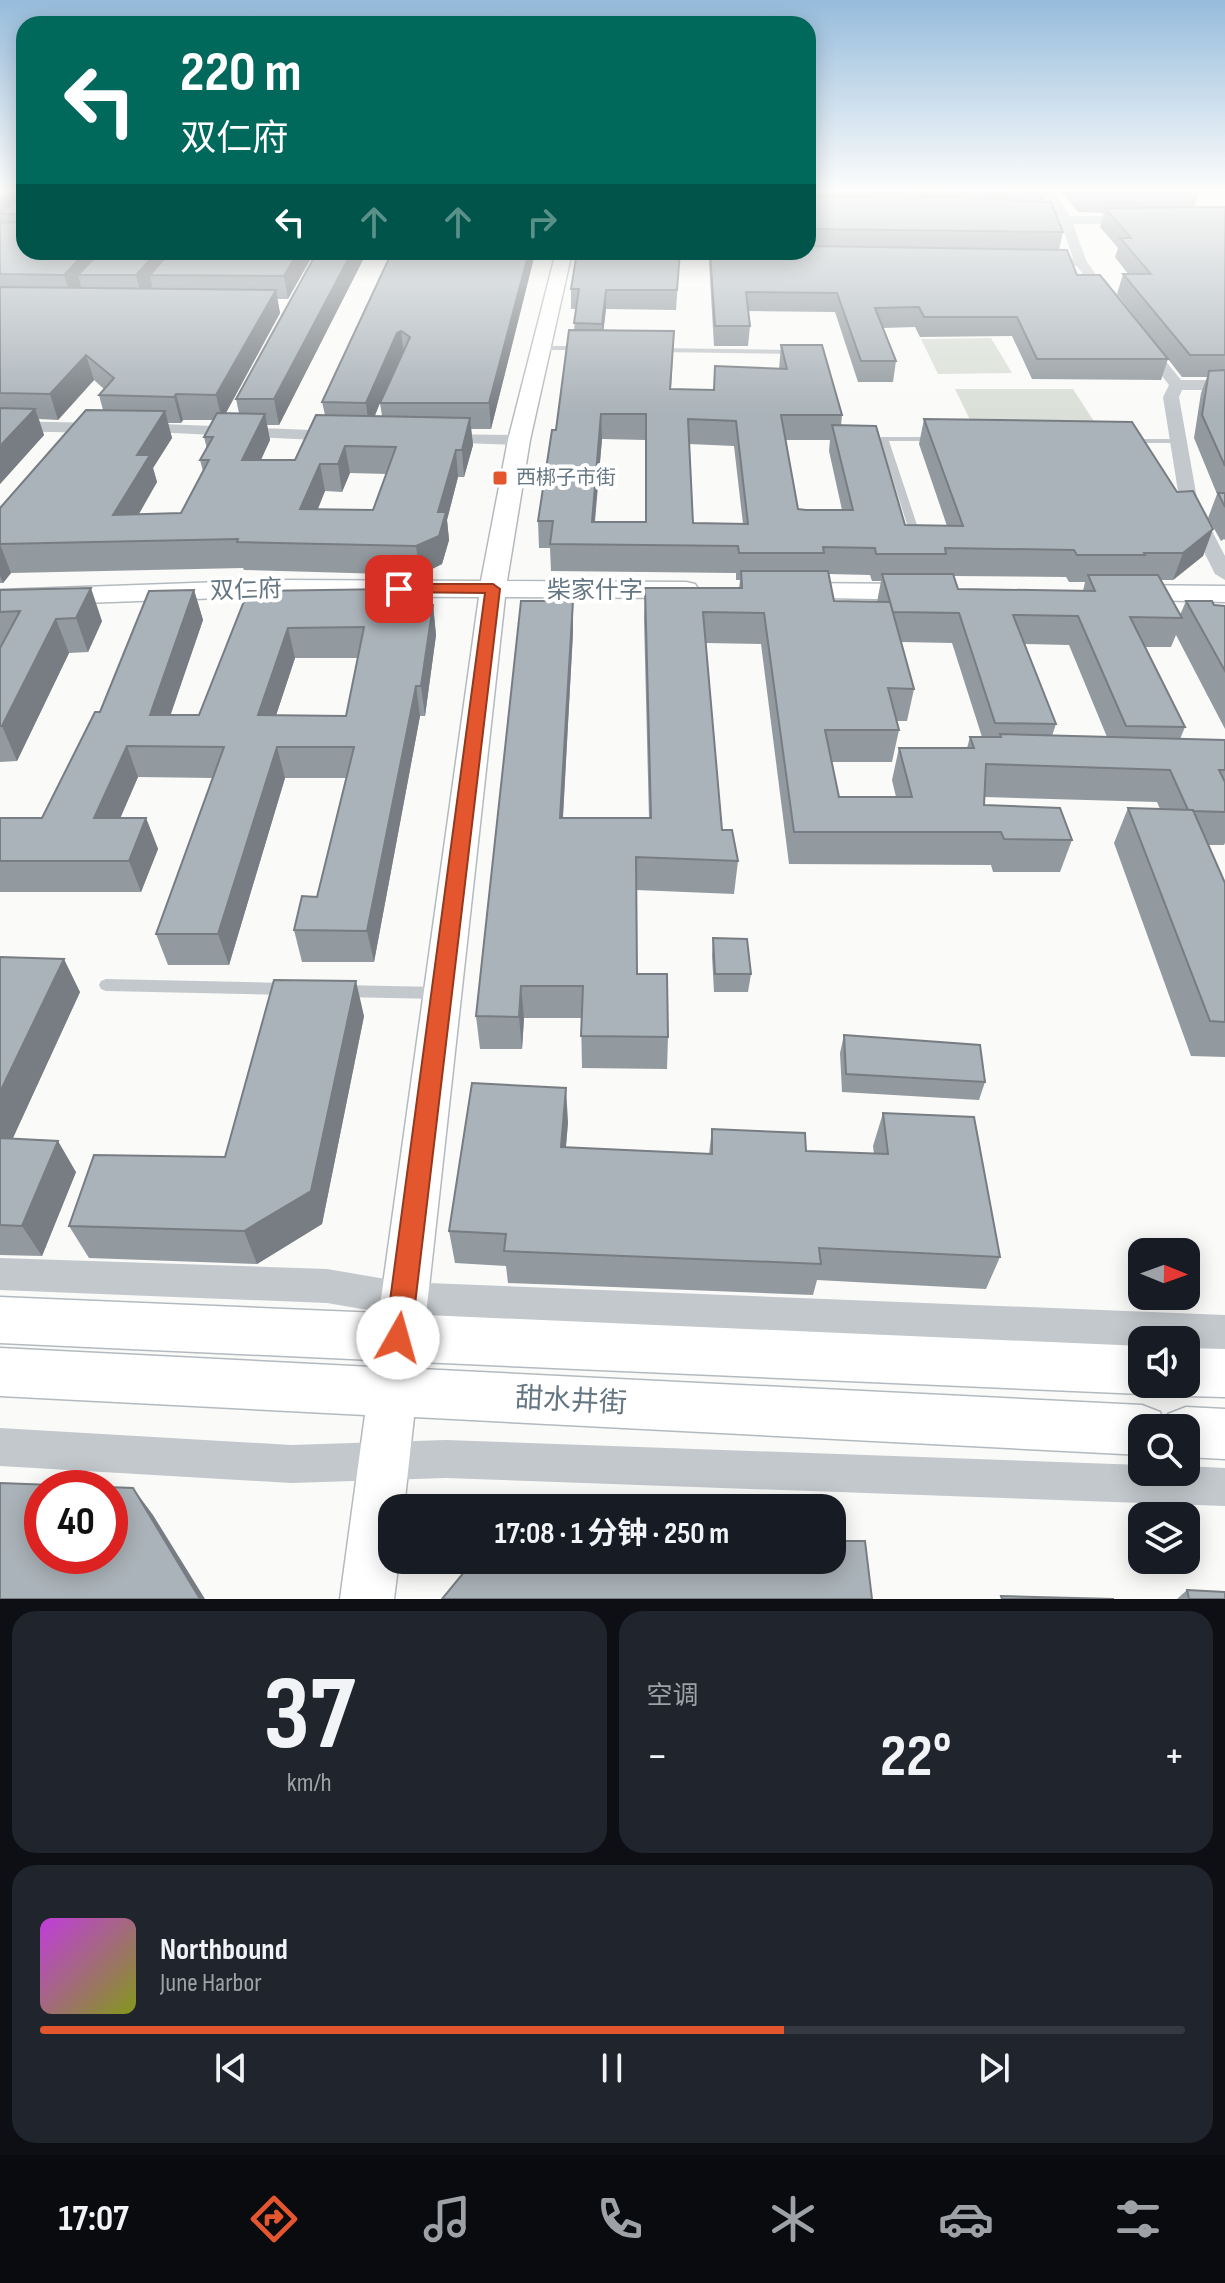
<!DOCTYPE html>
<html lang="zh">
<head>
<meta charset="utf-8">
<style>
	body { margin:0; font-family:"Sofia Sans Condensed","Noto Sans SC",sans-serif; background:#20242c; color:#f1f3f6; height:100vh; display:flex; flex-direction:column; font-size:30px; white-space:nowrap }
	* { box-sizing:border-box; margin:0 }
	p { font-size:26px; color:#9ea1a6 }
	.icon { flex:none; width:44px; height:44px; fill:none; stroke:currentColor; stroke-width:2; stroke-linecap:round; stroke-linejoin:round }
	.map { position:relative; height:1599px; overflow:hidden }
	.panel { display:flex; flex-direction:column; gap:12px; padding:12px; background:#0d0f14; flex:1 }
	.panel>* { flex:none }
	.top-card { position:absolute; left:16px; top:16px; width:800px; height:244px; border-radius:24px; box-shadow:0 4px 20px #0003; background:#00695c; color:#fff; overflow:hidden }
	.needle { width:52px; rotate:91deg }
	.fabs { position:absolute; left:1128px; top:1238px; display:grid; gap:16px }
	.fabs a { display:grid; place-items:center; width:72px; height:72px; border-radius:16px; background:#171b24; box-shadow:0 4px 20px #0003; font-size:40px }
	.speed { position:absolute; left:24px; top:1470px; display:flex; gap:16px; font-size:40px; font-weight:700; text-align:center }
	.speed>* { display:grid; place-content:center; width:104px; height:104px; border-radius:50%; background:#171b24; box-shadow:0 4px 20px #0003; line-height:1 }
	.speed .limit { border:12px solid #d22; background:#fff; color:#111 }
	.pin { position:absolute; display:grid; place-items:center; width:68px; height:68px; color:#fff; margin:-34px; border-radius:16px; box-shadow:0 4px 12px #0006 }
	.me { position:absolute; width:88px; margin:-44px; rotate:7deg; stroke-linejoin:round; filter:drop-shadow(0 0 6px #0008) }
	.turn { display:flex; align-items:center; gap:28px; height:168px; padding:0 32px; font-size:36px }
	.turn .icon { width:104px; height:104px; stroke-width:2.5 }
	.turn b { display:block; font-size:56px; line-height:68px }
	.lanes { display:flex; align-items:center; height:76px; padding:0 32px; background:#0003; justify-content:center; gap:40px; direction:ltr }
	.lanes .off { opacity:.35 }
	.big { font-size:60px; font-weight:700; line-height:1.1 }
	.panel .tile { flex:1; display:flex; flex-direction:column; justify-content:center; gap:12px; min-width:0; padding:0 28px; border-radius:24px; background:#20242c }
	.panel .dial { align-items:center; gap:0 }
	.dial b { font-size:104px; line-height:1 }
	.song { display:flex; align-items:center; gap:24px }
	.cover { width:96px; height:96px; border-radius:12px; background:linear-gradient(135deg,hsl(290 70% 55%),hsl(70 70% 35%)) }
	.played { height:8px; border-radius:4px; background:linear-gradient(90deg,#e4572e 65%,#363941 65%) }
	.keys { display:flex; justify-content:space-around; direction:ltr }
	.heat { display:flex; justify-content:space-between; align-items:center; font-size:44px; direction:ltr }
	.panel .tiles { flex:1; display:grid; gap:12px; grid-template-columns:1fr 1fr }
	.tile:last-child { grid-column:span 2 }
	.trip { position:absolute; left:378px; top:1494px; width:468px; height:80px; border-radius:24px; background:#171b24; box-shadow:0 4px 20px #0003; font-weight:700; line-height:80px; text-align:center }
	.tabs { display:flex; height:128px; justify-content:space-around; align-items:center; background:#090b0e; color:#9ea1a6 }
	.tabs .icon { width:56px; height:56px }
	.tabs .on { color:#e4572e }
	.tabs b { font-size:36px; color:#f1f3f6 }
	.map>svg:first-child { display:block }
</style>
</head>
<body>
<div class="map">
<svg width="1225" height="1599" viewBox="0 0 1225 1599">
	<rect width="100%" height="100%" fill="#fafaf8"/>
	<path fill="#dadfd7" d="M991,338L1012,373L938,374L921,339Z
		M955,389H1073L1097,426H973Z"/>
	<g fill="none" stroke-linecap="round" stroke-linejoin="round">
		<defs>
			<path id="secondary" d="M556,252H572L530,440L507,581L686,582L695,584L699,590L695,596L686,598L505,597L426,1315L1142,1346V1384H1160L1142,1394L420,1362V1369L1142,1405L1160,1412L1164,1424L1168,1414L1186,1407L1225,1409V1459L1186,1457V1428H1142V1455L414,1417L404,1508H392V1560H399L394,1599H340L365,1415L0,1396V1348L372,1367L373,1360L0,1343V1297L379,1313L479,597L275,596L0,606V590L275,580L481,581L508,440Z
				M788,583L922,584L931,586L935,592L931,598L922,600L779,597L775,591L779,585Z
				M1124,585L1225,586V602L1115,599L1111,593L1115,587Z
				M1186,1348L1225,1349V1397L1186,1396L1169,1389L1167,1384H1186Z"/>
		</defs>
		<use href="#secondary" stroke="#b3babf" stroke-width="3"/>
		<path fill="#c3c8cc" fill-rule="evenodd" d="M538,346H582L586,348L582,350H538Z
			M657,348L794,350L798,352L794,354L660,352L656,350Z
			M881,437H935L939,439L935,441H889L922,540L920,542L917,543L912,540L880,439Z
			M1127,439H1179L1183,441L1179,443H1127Z
			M106,979L287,983L292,985L294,989L292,993L287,995L106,991L101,989L99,985L101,981Z
			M341,985L439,987L444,989L446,993L444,997L439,999L341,997L336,995L334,991L336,987Z"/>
		<path fill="#c3c8cc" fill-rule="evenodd" d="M1042,189H1052L1070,216H1135L1141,220L1135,224H1073L1087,262L1095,273L1094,276H1084L1077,266L1035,265L1033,262L1039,258H1073L1060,220Z
			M642,252H739L745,256L739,260L647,258L643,257Z
			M1146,342L1151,343L1181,380H1225V390H1182L1179,397L1198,504L1225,556V580L1215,574L1180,504L1163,397L1169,385L1139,346Z
			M0,421L102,423L110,428L102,433L0,431Z
			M138,423L337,431L345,436L337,441L132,431V425Z
			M442,434L519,435L527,440L519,445L436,442L434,439L436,436Z
			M0,1258L327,1269L403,1282L1225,1315V1351L1186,1349V1340H1142V1347L403,1316L327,1303L0,1290Z
			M0,1428L291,1445L446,1440L1142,1465V1472H1186V1466L1225,1468V1506L446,1478L291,1483L0,1466Z"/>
		<use href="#secondary" fill="#fff" fill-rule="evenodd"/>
	</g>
	<path fill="#929a9f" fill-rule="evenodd" d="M0,189H24V252H367L279,425H267L270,440L261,460H295L325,415L322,402L388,260L372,252H535L491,429H471L473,445L464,477H458L447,520L449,540L442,564L420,575L244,570L243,568L11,573L3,583H0V508L103,410L99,395L104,389L94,380L58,420L39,419L44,435L0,484ZM315,255L236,399L239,413H226L280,313L277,299H288L311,258ZM380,403L382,416H375ZM183,420H213L204,437L207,449L200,460L203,471L181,513L139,514L157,482L153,468L172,438L168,423H181ZM350,473L387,474L373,510L318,509L325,491L342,492Z
		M808,189H1045L1047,192L1044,202L1063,232L1059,250L1077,275L1168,359L1161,380L1032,379L1012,336L920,337L915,327L883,328L896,361L893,382H858L835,312L748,311L750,326L748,346H714L709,262V252H808Z
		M1059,189H1198L1200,190L1194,207H1225V540L1224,539L1221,541L1208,518L1217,494L1194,438L1201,393L1207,377H1182L1117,294L1123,274H1128L1115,257L1118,248L1100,227L1104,213L1078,212Z
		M680,252L676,310L606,309L603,330L673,355L671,389L714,390L779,369L781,345L842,415L841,426L905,525L947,526L919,444L924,419L1177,492L1213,529L1203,556L1173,580H1161L1180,615L1186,601L1225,606V729L1176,635L1171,647H1145L1185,727L1180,739L1225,740V843L1224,845H1208L1225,883V1057L1191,1056L1114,843L1128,808L1160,809L1157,802L985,797L984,805L1072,840L1060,872H993L991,865L789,864L761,644L706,643L722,830L738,861L734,894L636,890L637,974L668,1037L667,1069L582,1068L581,1018H524L522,1049H480L476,1016L573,632L563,818H649L644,619L645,588H739L740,580H736V573L551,571L550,548H539L538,521L574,330L576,309H571V289ZM602,439L645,440V522H595ZM786,440H830L829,451L842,510H806L798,509ZM689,444L734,446L743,524L693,523ZM829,574L870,575L872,581H881L877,602L834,601ZM954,576L1066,577L1069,582H1085L1083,591L958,589ZM901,642L952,643L982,737H970L967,748H899L892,780L896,797H839L832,762H892L899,730L897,721H907L914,689ZM1025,644L1069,645L1107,737L1052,736L1056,724Z
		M0,590L102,621L88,652L69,653L17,761L0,762Z
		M194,590L203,620L170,715H199L248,591L433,605L436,635L425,716H420L374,962H302L294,930L317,897L346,778H285L229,965H168L156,934L213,778L138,777L120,818H146L158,849L141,892H0V818H42L100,712ZM295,658H358L346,716L276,715Z
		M713,938L751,974L748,992H714L712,956Z
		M0,957L80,992L13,1138L76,1172L42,1256L0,1255Z
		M364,1016L322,1224L257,1264L89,1258L69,1226L225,1157Z
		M844,1035L985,1082L979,1100L842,1092L840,1053Z
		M883,1113L1000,1257L986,1289L817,1280L813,1295L563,1285L508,1283L506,1266L455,1263L449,1231L568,1122L566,1147L709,1154L712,1129L806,1151L874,1154L873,1146Z
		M1187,1590L1225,1599H1177Z"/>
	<path fill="#777d82" d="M16,189L22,210L0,214L4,225L0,228V201Z
		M920,189H937L934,207L917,210Z
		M86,252H113L78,275L81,286L71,297L64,275Z
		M157,252H181L150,275L152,286L142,298L136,275Z
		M298,252H320L311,258L288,299L284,276Z
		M352,252H367L279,425L274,399Z
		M529,252H535L534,258L491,429L489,403Z
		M276,290L280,313L222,420L216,395Z
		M606,290V309L602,344V324Z
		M401,331L404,355L400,357L369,428L366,403L397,333Z
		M86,355L94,380L58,420L50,394Z
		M176,394L183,420L181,423L174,397Z
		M35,409L44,435L0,484V446Z
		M165,411L172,438L153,468L157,482L122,543L113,515L137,455Z
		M265,414L270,440L248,487L242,460Z
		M601,414L602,439L592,549V522Z
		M470,418L473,445L464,477L462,450Z
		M345,446L350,473L342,492L338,464Z
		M456,450L458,477L447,520L449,540L442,564L420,575L416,546L438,512Z
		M320,464L325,491L306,537L300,509Z
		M1213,529L1203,556L1173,580L1183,553Z
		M0,544L11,573L3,583L0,576Z
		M91,588L102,621L88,652L76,618Z
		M194,590L203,620L160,746L150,715Z
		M573,601V632L561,850L560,818Z
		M433,605L436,635L425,716L421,686Z
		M56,619L69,653L17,761L2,726Z
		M288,628L295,658L266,746L258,715Z
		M416,686L420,716L374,962L367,931Z
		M127,746L138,777L107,849L94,818Z
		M277,747L285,778L229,965L218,934Z
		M146,818L158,849L141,892L129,861Z
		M64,959L80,992L0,1166V1092Z
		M356,981L364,1016L322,1224L257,1264L244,1231Z
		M521,986L524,1018L522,1049L519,1017Z
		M566,1088L568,1122L563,1180L561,1147Z
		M58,1141L76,1172L42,1256L22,1226Z
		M133,1488L153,1515L205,1599H200Z"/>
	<path fill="#aab3b9" stroke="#777d82" stroke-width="2" fill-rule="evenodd" d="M0,189H24V252H86L64,275L0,274V223L19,222V214H0L19,198L20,189H16L0,201Z
		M988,189H1045L1047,192Z
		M1101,189H1198L1200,190Z
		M808,193L810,196L920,198L938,196L1051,202L1063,232L808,229Z
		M1225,207V355H1190L1123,274H1151L1120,238H1131L1105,208Z
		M808,246L1067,250L1077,275H1100L1168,359H1037L1017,317H924L919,307L875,308L896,361H861L837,293L746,292L750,326H715L710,252H808Z
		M100,252H157L136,275H78Z
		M170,252H298L284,276L150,275Z
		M317,252H352L274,399H236Z
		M392,252H529L489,403H380L410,337L401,331L397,333L366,403L322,402Z
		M577,252H680L677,290H606L602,324L574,323L579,289H571Z
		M0,287L276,290L216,395L176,394L174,397L99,395L114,378L86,355L50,394L0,393Z
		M569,330L674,331L670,389L714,390L715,366L787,369L781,345H822L842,415H781L798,509L806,510H853L832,425L876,426L905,525L963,526L924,419L1132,422L1177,492L1193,491L1213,529L1183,553H1144L1145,555H1077L1074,550L945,548L946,554H876L875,548L823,547L824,553H739L738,546L550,544L553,521H538L552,430H556ZM601,414H646V522H592ZM688,419L736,421L748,524L693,523Z
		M1225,370V466L1202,415L1209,371Z
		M0,408L35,409L0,446Z
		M86,410L165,411L137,455H150L113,515L181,513L209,460H200L213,437H204L217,413L265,414L242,460H295L316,415L470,418L462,450H456L438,512H446L439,536L416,546L237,542L238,539L0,544V508ZM345,446L396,447L373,510L300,509L320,464H338Z
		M1218,493H1225V507Z
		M741,571H828L834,601L890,602L914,689L888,688L899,730H825L839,797H912L899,748H974L970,737H1001L1000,734L1225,740V770H1219L1225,782V812L1193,811V810H1188L1170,770L986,764L984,805L1060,808L1072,840L1004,839L1001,832H794L764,613L703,612L722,830H732L738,861L636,857L637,974H667L668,1037L581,1036L583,986H521L519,1017L476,1016L521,601H573L560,818H651L645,588H742Z
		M882,574H953L958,589L1095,591L1088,575H1158L1182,618L1130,617L1185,727L1126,726L1078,616L1013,615L1056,724L995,723L959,613L893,612Z
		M91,588L76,618L56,619L2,726H0V648L20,611L0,612V590Z
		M393,589L410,594L424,605H433L421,686H416L367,931L294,930L302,896L317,897L354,747H277L218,934H156L224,747L127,746L94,818H146L129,861H0V818H42L95,712H100L149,591L194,590L150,715H199L248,591ZM364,627L346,716L258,715L288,628Z
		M1186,601H1212L1214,605L1225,606V671Z
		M1128,808L1193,810L1225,883V1022L1210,1021Z
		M713,938L747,939L751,974H715Z
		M0,957L64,959L0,1092Z
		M274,980L356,981L311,1191L244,1231L69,1226L94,1155L225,1157Z
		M844,1035L980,1045L985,1082L846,1074Z
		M472,1083L566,1088L561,1147L712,1154V1129L805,1133L806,1151L888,1154L883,1113L974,1117L1000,1257L819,1248L821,1264L504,1251L506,1234L449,1231Z
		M0,1138L58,1141L22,1226L0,1225Z
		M0,1483L133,1488L200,1599H0ZM42,1488H110V1556H42Z
		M832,1541H865L872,1599H442L474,1560H832Z
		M1187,1590L1225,1592V1599H1189Z
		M1001,1596L1114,1599H1002Z"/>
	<linearGradient id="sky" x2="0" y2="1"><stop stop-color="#96bcdc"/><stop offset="0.46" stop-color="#fdfdfc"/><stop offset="1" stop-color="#fdfdfc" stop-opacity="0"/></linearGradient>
	<rect width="1225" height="413" fill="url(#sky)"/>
	<path fill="#e4572e" stroke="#94391e" stroke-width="2" d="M399,584H493L500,589L411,1338L407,1348L398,1352L389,1348L385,1338L485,593L394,592V585Z"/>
	<rect fill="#e4572e" stroke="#fff" stroke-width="3" x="492" y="470" width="16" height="16" rx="4"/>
	<g text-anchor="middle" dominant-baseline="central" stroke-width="8" stroke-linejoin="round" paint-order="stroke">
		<g font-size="20" fill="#657683" stroke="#fff" text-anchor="start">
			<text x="516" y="478">西梆子市街</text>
		</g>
		<g font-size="24" fill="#657683" stroke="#fff">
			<text transform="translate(246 590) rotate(-2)">双仁府</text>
			<text x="595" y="590">柴家什字</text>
		</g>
		<g font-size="28" fill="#657683" stroke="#fff">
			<text transform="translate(571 1401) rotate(3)">甜水井街</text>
		</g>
	</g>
</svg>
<div class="fabs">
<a><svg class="needle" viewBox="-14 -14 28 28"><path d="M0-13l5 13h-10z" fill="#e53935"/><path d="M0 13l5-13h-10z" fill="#9ea1a6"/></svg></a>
<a><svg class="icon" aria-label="sound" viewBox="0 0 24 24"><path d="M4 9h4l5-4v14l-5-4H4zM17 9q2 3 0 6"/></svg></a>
<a><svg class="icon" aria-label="search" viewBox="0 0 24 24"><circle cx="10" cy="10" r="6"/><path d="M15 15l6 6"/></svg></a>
<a><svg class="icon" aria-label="layers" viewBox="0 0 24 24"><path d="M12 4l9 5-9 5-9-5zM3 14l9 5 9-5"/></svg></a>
</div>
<div class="speed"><div class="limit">40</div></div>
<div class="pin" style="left:399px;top:589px;background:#d93025"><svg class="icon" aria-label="arrive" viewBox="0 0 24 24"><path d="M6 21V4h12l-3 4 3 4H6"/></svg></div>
<svg class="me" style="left:398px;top:1338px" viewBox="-20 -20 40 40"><circle r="19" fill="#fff"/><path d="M0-13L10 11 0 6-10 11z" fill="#e4572e"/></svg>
<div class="trip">17:08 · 1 分钟 · 250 m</div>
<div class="top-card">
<div class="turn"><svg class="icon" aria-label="left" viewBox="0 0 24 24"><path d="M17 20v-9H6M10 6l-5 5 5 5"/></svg><div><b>220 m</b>双仁府</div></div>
<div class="lanes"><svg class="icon" aria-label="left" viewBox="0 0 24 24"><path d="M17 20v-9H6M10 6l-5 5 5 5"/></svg><svg class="icon off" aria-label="ahead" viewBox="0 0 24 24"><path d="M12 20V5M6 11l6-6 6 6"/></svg><svg class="icon off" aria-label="ahead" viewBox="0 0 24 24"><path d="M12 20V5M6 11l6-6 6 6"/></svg><svg class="icon off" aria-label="right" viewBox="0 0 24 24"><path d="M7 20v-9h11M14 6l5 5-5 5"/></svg></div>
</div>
</div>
<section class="panel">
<div class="tiles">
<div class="tile dial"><b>37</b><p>km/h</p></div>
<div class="tile"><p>空调</p>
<div class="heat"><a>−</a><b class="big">22°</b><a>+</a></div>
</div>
<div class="tile">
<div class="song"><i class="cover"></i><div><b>Northbound</b><p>June Harbor</p></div></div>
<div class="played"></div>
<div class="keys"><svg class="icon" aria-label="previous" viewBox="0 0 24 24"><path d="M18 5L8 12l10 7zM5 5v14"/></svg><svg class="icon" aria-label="pause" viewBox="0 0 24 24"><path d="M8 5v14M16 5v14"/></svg><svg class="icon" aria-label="next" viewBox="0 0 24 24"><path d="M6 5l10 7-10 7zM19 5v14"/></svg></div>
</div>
</div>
</section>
<nav class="tabs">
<b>17:07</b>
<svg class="icon on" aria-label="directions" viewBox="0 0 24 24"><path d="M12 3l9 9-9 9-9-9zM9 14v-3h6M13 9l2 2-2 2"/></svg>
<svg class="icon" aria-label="music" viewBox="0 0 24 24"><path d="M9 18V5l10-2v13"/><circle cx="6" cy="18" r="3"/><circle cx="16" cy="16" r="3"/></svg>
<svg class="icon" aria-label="phone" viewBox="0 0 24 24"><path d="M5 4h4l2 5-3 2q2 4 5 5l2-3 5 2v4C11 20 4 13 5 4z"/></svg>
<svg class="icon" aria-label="climate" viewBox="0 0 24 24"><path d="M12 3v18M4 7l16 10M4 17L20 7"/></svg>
<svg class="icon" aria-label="car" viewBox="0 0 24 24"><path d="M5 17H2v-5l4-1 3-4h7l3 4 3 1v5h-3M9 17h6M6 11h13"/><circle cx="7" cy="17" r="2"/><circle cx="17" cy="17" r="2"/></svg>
<svg class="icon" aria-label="filters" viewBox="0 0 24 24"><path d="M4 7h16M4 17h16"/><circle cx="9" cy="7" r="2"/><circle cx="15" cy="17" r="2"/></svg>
</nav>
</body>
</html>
